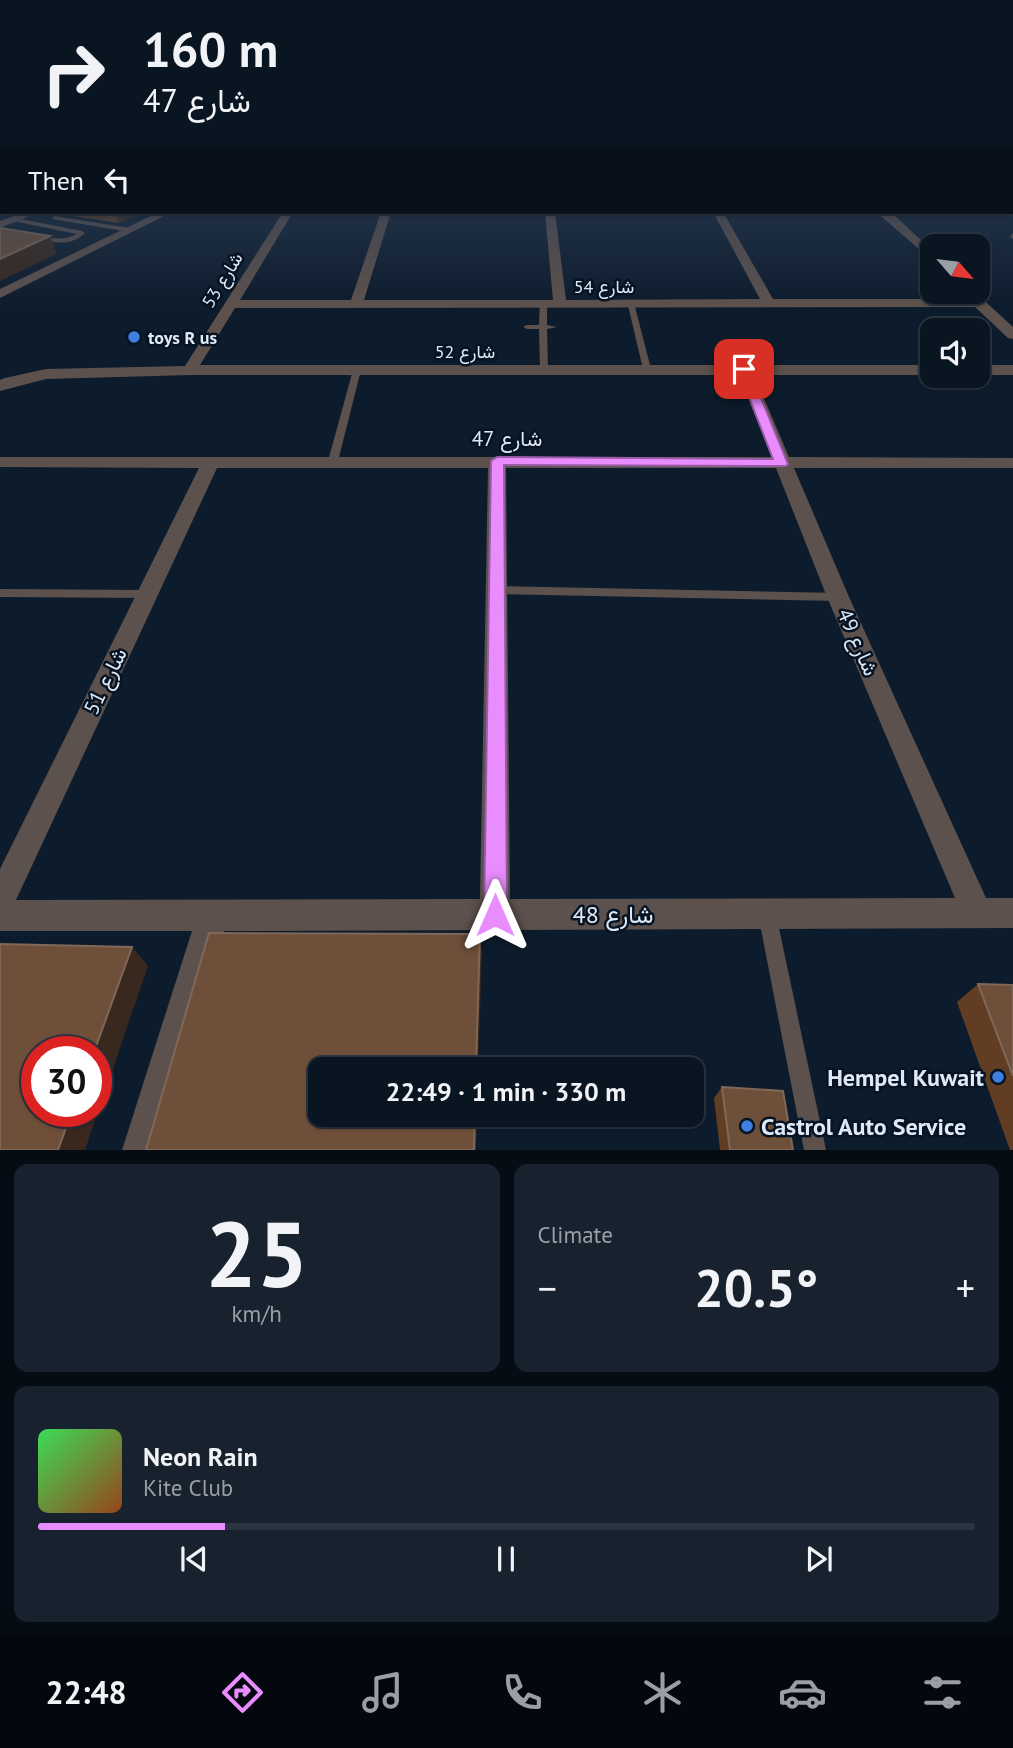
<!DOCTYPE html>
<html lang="en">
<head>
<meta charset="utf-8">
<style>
	body { margin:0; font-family:"PT Sans",Vazirmatn,sans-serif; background:#18222f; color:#f1f3f6; height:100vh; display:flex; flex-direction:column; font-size:26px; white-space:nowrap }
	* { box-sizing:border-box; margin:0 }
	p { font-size:23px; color:#999fa5 }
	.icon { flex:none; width:38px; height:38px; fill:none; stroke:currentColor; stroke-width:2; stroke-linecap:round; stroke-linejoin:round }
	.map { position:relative; height:1150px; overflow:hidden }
	.details { display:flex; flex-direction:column; gap:14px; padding:14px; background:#060c13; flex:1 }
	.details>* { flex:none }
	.banner { position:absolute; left:0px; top:0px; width:1013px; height:214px; box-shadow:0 2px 5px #0004,0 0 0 2px #2a3440; background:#0a1522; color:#f1f3f6; overflow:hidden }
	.needle { width:46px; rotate:118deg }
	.fabs { position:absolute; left:920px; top:234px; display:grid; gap:14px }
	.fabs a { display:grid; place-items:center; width:70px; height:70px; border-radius:14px; background:#0a1522; box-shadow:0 2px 5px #0004,0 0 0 2px #2a3440; font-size:35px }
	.speed { position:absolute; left:21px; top:1036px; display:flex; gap:14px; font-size:35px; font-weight:700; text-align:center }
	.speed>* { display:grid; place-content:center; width:91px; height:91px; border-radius:50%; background:#0a1522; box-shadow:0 2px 5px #0004,0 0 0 2px #2a3440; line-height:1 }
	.speed .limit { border:10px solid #d22; background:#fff; color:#111 }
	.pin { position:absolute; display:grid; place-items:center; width:60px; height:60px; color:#fff; margin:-30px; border-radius:14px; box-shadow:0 4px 10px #0006 }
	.me { position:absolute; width:77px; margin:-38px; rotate:0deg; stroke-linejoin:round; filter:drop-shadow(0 0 5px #0008) }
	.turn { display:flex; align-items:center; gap:24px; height:147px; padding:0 28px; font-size:32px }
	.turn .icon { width:91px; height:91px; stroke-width:2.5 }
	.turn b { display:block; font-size:49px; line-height:60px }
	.then { display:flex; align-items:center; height:66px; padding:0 28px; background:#0003; gap:14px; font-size:26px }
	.big { font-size:52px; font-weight:600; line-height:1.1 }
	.details .card { flex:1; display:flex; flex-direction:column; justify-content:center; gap:10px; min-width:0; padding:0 24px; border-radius:14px; background:#18222f }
	.details .dial { align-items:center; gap:0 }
	.dial b { font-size:91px; line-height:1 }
	.song { display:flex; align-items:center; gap:21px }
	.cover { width:84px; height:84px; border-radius:10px; background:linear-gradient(135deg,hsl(130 70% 55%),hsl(20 70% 35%)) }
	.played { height:7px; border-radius:4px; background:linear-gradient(90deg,#e98dfe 20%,#2a3440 20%) }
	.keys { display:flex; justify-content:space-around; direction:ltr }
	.heat { display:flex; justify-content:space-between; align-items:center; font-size:38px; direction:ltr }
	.details .tiles { flex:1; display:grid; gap:14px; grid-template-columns:1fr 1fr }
	.card:last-child { grid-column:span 2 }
	.trip { position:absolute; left:308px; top:1057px; width:396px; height:70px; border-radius:14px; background:#0a1522; box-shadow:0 2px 5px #0004,0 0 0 2px #2a3440; font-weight:600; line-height:70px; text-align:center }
	.menu { display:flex; height:112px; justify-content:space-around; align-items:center; background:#04080e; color:#999fa5 }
	.menu .icon { width:49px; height:49px }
	.menu .current { color:#e98dfe }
	.menu b { font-size:32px; color:#f1f3f6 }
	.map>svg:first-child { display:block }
</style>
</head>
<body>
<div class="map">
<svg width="1013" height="1150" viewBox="0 0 1013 1150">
	<rect width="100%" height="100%" fill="#0d1c2d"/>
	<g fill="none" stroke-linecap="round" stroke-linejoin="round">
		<path fill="#5d514d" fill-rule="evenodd" d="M2,165V169L0,170V166Z
			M54,216L130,228L133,230L130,232L52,219Z
			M15,218L82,231L85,233C72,246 55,243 38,240L35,238L36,237C50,237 63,242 77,234L13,221Z
			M1013,233V239L1010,237Z
			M540,301L547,303V325L557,327L547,329L548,370L544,373L540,370L539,329H527L523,327L527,325H539Z
			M627,301L634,303L651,369L650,371L643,369Z
			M357,367L361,370L338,461L333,464L329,463L328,461L353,370Z
			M497,586L838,593L844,597L838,601L497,594L491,590Z
			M0,589L147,590L153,594L147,598L0,597Z
			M767,905L773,908L776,914L826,1150H804L758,914L761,908Z"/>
		<path fill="#5d514d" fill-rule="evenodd" d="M26,212H40L0,228V221Z
			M159,212H172L0,298V289Z
			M283,212H293L240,300H351L381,212H391L364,300H553L545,212H555L566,300L760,299L713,212H723L773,299H967L964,292H975L1013,327V339L1008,338L975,307L235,308L200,365H933V375H754L789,457L1013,458V468H794L849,597L986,898H1013V928L224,931L160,1150H122L192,931H0V869L199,468L0,467V457H772L739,375H190L46,379L0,391V380L5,378L46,369L185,366ZM217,468H488L480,899L16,900ZM506,468H776L827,597L955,898L510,899Z
			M876,212H888L895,216L933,251V261Z
			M978,365H1013V375H978Z"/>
		<path fill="#a0867f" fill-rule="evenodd" d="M1013,154V160L1012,161V155Z
			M1012,176H1013V183L1012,182Z
			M1012,194H1013V201H1012Z"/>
		<path fill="#bb9b93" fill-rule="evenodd" d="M2,176V182L0,183V177Z
			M0,195H2L0,202Z"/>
	</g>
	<path fill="#613d24" d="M64,212H143L119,223L65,215Z
		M978,984L1013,985V1150H1010L957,1002Z
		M722,1087L793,1150H720L714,1098Z"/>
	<path fill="#39281e" d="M115,212H143L119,223Z
		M50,236L57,254L0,281V259Z
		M480,934L482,953L478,1069H476Z
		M132,947L148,966L85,1150H58L72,1111H96V1052H94Z
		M475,1115H477L476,1150H474Z"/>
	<path fill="#6e4f3a" stroke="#806858" stroke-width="2" d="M0,228L50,236L0,259Z
		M209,933L480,934L476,1069H320V1115H475L474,1150H146Z
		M0,944L132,947L94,1052H37V1111H72L58,1150H0Z
		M978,984L1013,985V1076Z
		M722,1087L783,1091L793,1150H730Z"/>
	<linearGradient id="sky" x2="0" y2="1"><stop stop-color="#070f19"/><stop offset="0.47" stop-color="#2f4057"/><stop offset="1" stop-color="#2f4057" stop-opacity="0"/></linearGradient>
	<rect width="1013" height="306" fill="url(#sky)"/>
	<path fill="#e98dfe" stroke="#975ca5" stroke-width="2" d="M744,366L749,369L788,464L786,466L504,465L507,915L504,923L495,926L487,923L484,915L491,461L497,457L773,459L738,369Z"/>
	<g fill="#3f7fe0" stroke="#051323" stroke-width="2.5">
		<circle cx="134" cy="337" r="7"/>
		<circle cx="998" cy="1077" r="7"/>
		<circle cx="747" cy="1126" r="7"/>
	</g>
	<g text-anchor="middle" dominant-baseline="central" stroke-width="5" stroke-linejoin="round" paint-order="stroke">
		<g font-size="18" fill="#dfe9f5" stroke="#051323">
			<text transform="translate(222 280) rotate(-59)">شارع 53</text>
			<text x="604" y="286">شارع 54</text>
			<text x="465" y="351">شارع 52</text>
		</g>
		<g font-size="18" font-weight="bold" fill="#dfe9f5" stroke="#051323" text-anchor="start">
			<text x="148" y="337">toys R us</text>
		</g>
		<g font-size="21" fill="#dfe9f5" stroke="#051323">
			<text x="507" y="438">شارع 47</text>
			<text transform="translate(858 642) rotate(66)">شارع 49</text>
			<text transform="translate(105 681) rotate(-64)">شارع 51</text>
		</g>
		<g font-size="24" fill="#dfe9f5" stroke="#051323">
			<text x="613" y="914">شارع 48</text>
		</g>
		<g font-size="24" font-weight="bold" fill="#dfe9f5" stroke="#051323" text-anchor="end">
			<text x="984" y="1077">Hempel Kuwait</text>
			<text x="761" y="1126" text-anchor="start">Castrol Auto Service</text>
		</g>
	</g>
</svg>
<div class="fabs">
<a><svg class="needle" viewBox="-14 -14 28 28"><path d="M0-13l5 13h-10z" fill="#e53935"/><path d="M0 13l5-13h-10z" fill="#999fa5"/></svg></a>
<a><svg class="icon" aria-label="sound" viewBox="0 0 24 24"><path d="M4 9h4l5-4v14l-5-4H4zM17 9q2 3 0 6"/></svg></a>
</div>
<div class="speed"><div class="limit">30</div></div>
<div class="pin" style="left:744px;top:369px;background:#d93025"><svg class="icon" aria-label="arrive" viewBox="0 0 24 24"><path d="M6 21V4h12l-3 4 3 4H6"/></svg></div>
<svg class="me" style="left:495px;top:915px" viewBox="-20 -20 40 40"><path d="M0-17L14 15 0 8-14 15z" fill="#e98dfe" stroke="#fff" stroke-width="4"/></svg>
<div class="trip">22:49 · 1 min · 330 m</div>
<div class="banner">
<div class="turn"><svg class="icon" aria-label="right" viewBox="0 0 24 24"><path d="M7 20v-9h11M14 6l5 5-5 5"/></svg><div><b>160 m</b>شارع 47</div></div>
<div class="then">Then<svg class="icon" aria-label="left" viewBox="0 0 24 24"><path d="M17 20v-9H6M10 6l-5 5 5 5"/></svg></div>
</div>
</div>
<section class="details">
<div class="tiles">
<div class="card dial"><b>25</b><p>km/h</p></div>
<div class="card"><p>Climate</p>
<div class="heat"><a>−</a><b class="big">20.5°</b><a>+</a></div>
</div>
<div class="card">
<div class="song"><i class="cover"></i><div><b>Neon Rain</b><p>Kite Club</p></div></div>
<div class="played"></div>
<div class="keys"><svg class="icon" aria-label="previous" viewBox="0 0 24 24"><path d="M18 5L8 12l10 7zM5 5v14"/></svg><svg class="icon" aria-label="pause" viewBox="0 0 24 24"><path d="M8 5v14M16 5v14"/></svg><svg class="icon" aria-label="next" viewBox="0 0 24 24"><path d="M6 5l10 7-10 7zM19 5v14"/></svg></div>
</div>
</div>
</section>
<nav class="menu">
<b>22:48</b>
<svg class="icon current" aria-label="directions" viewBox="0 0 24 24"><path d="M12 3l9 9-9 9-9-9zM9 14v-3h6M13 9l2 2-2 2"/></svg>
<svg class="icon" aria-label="music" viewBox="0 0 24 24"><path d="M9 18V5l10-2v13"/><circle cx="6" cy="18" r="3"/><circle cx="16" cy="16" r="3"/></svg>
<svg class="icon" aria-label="phone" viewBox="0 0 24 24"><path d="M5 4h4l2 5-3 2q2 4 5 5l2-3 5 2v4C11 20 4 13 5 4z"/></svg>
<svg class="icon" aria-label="climate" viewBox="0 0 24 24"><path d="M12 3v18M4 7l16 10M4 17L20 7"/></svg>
<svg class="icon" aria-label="car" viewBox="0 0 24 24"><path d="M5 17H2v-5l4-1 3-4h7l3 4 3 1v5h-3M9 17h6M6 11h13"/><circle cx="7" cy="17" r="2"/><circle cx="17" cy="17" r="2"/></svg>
<svg class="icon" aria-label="filters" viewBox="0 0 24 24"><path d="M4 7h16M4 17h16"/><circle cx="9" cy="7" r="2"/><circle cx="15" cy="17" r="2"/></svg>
</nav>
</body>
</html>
